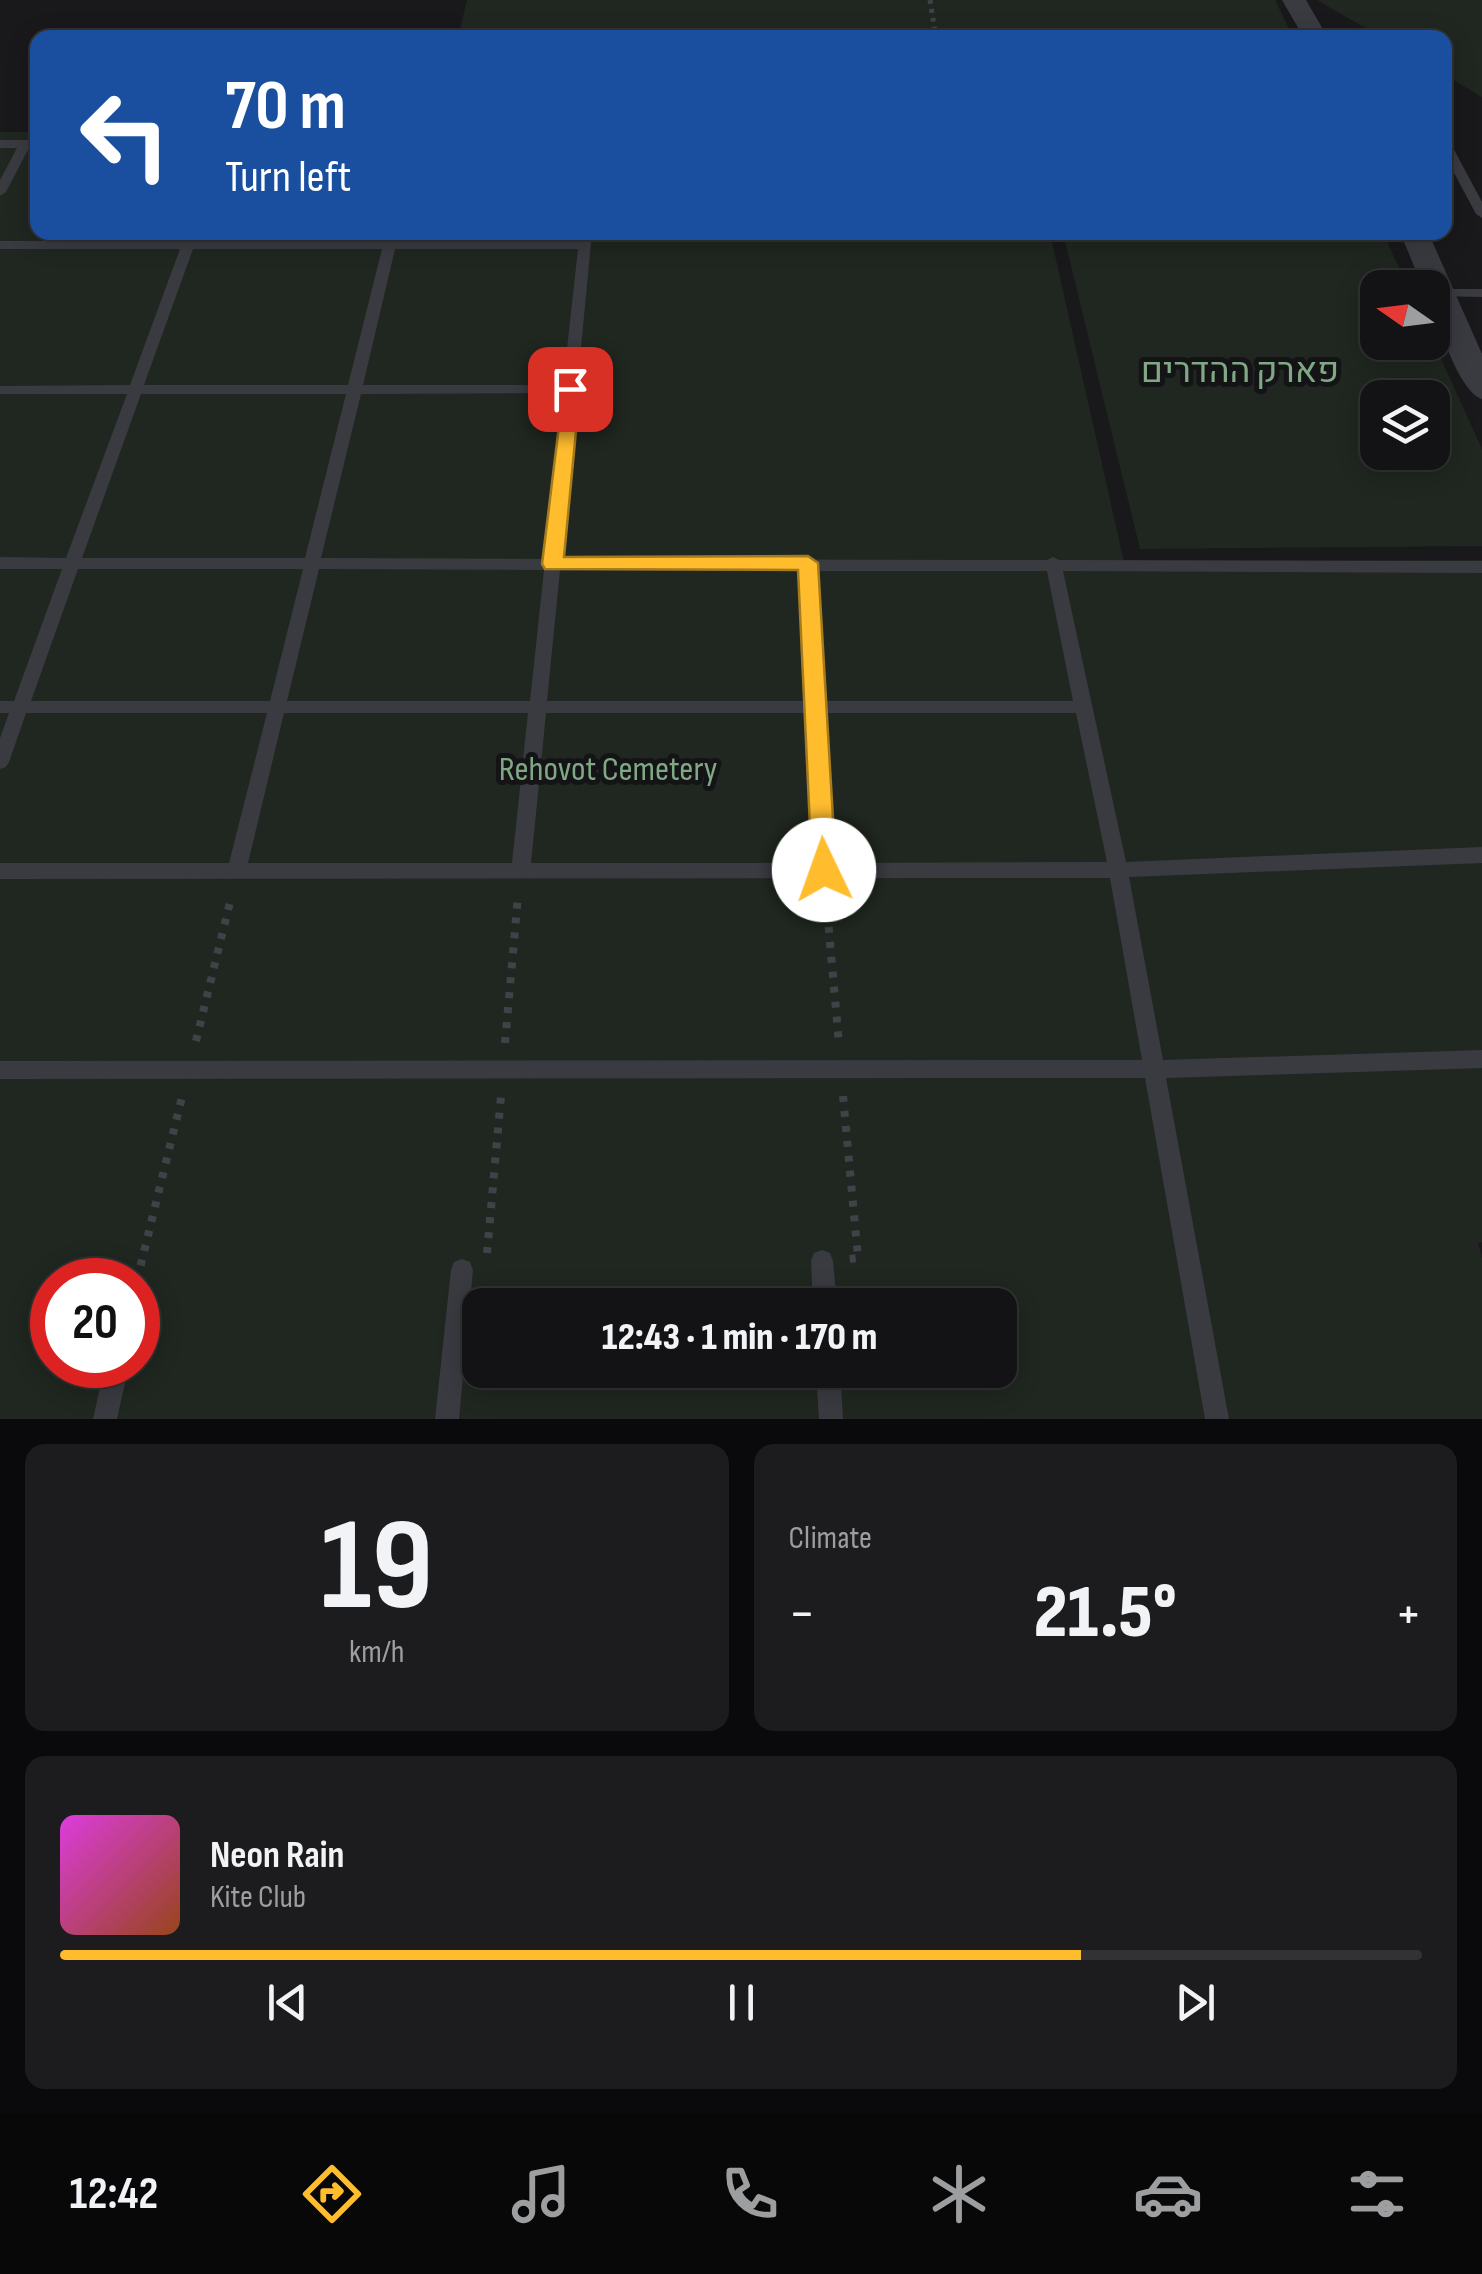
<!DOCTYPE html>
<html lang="en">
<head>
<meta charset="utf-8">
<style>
	body { margin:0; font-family:"Sofia Sans Condensed",Heebo,sans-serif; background:#1c1c1e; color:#f1f3f6; height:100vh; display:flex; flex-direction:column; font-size:38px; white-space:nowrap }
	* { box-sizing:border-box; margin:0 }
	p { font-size:32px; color:#9d9ea0 }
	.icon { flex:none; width:55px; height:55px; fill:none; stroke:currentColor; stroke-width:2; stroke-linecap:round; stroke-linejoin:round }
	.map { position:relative; height:1419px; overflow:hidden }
	.details { display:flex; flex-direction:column; gap:25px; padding:25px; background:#0a0a0c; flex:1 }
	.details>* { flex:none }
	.hud { position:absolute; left:30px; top:30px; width:1422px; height:210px; border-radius:20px; box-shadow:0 5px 25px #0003,0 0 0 2px #323234; background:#1a4fa0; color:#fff; overflow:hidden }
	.needle { width:65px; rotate:284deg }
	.buttons { position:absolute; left:1360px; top:270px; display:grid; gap:20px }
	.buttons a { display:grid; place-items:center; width:90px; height:90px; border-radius:20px; background:#131315; box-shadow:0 5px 25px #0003,0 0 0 2px #323234; font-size:50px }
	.speed { position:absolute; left:30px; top:1258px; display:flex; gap:20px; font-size:50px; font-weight:700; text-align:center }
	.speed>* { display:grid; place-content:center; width:130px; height:130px; border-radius:50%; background:#131315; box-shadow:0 5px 25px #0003,0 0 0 2px #323234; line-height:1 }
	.speed .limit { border:15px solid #d22; background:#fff; color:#111 }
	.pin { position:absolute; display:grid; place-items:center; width:85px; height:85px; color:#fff; margin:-42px; border-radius:20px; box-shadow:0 5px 15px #0006 }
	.me { position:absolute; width:110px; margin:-55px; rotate:357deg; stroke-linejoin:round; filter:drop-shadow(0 0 8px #0008) }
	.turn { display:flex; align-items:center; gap:35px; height:210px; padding:0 30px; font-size:45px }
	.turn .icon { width:130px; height:130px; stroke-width:2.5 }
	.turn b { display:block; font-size:70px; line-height:85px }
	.big { font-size:75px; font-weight:800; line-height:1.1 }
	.details .widget { flex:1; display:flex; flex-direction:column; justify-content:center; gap:15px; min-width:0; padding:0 35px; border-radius:20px; background:#1c1c1e }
	.details .dial { align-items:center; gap:0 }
	.dial b { font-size:130px; line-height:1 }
	.song { display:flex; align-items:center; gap:30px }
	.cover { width:120px; height:120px; border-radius:15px; background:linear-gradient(135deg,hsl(300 70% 55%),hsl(20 70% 35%)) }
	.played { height:10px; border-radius:5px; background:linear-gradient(90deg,#ffbd2e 75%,#323234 75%) }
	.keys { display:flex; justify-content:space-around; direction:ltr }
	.heat { display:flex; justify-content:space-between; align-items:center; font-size:55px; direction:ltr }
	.details .tiles { flex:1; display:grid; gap:25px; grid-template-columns:1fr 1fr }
	.widget:last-child { grid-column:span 2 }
	.trip { position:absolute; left:462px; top:1288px; width:555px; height:100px; border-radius:20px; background:#131315; box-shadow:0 5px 25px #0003,0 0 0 2px #323234; font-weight:800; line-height:100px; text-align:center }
	.dock { display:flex; height:160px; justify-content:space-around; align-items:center; background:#080808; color:#9d9ea0 }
	.dock .icon { width:70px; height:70px }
	.dock .selected { color:#ffbd2e }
	.dock b { font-size:45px; color:#f1f3f6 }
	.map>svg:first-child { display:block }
</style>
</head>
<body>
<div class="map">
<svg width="1482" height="1419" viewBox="0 0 1482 1419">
	<rect width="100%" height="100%" fill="#19191c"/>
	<path fill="#1f2720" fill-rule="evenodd" d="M467,0H1275L1293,37H458Z
		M1317,0H1482V97L1445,75V38L1381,37Z
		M0,132H37L38,232L1050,233L1124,562L1482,560V1242L1478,1243L1482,1258V1419H0ZM52,1280H138V1365H52ZM480,1305H1000V1370H480Z
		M1063,233H1383L1408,287L1378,288V342L1433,341L1482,449V546L1140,549ZM1378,398H1432V452H1378Z"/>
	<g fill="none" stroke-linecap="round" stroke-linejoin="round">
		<path stroke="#404248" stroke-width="5" stroke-dasharray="4 5" stroke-linecap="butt" d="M930,0L936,38"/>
		<path stroke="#404248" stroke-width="8" stroke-dasharray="6 9" stroke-linecap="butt" d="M826,897L839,1044
			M196,1041L231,898
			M505,1043L518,896
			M843,1096L858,1258L849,1259
			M487,1253L501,1096
			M137,1280L182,1097"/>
		<path fill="#3a3b41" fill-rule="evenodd" d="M0,140H32L38,143L36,147L29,148L6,192L0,196V180L17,148H0Z
			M1445,140L1451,144L1482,202V218L1476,214L1445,156Z
			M186,232H199L196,241H384L386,232H399L397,241H578L579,232H592L561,559L1047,560L1053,557L1059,560L1482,561V573L1063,571L1126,862L1482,847V863L1129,877L1163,1060L1482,1050V1068L1166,1078L1229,1419H1205L1145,1078L0,1079V1061L1142,1060L1110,878L0,879V863H229L267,713H26L9,762L6,767L0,769V738L9,713H0V701H14L62,569H0V557L66,558L127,394H0V386L130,385L180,249H0V241H183ZM193,249H382L348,385H144ZM395,249H578L563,385H363ZM562,393L545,559L321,558L361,394ZM141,394H346L305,558H82ZM78,569H303L270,701H31ZM319,569L544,570L530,701H287ZM560,570L800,571L806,701H547ZM817,571H1047L1073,701H824ZM284,713H528L512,863H248ZM546,713H807L814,863H531ZM825,713H1076L1107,862L833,863Z
			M1482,289V297L1432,296V290L1437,289Z
			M822,1250L830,1253L833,1261L837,1305H813L811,1261L814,1253Z
			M462,1259L470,1262L473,1270L459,1419H435L451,1270L454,1262Z
			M105,1365H129L117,1419H93Z
			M816,1370H840L843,1419H819Z"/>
		<path fill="#3a3b41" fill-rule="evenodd" d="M1282,0H1306L1328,38H1304Z
			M1400,232H1428L1482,354V399C1458,392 1432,312 1432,288H1423Z"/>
	</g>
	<path fill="#ffbd2e" stroke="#a67b1e" stroke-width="2.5" d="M564,385L580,389L564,557L808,556L818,563L836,870L833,878L824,880L812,870L798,570L545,569L542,564Z"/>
	<g text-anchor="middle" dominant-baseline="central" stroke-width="10" stroke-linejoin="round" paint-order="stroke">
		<g font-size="35" fill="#81a884" stroke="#141417">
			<text x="1240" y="371">פארק ההדרים</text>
			<text x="608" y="769">Rehovot Cemetery</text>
		</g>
	</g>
</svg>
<div class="buttons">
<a><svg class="needle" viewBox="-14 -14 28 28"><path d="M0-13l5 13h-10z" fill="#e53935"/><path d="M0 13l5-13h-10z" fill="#9d9ea0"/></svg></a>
<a><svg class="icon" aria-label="layers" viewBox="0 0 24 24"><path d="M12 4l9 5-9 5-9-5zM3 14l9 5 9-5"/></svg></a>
</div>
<div class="speed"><div class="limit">20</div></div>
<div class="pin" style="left:570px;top:389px;background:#d93025"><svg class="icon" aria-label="arrive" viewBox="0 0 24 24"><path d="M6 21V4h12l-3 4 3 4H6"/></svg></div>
<svg class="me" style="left:824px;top:870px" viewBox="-20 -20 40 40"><circle r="19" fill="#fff"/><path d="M0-13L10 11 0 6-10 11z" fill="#ffbd2e"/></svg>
<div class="trip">12:43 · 1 min · 170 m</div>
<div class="hud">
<div class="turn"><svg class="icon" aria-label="left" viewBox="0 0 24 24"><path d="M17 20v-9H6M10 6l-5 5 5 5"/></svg><div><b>70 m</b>Turn left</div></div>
</div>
</div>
<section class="details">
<div class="tiles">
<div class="widget dial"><b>19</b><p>km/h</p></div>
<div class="widget"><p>Climate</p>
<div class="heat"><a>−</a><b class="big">21.5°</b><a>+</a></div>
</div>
<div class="widget">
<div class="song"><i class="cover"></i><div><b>Neon Rain</b><p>Kite Club</p></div></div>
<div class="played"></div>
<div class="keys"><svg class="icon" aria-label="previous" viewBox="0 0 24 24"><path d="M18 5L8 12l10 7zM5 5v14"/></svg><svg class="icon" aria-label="pause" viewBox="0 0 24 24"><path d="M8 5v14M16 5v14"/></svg><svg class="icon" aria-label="next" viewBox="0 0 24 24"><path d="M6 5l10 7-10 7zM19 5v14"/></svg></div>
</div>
</div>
</section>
<nav class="dock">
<b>12:42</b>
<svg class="icon selected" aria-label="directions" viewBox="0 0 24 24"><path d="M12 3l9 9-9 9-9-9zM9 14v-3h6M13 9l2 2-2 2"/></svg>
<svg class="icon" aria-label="music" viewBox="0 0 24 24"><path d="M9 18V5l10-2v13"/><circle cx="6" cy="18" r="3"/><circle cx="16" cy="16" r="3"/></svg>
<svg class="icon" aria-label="phone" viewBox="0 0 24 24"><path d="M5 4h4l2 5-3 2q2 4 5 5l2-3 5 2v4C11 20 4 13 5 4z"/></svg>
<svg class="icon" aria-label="climate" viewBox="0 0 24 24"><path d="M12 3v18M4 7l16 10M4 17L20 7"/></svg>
<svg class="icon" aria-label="car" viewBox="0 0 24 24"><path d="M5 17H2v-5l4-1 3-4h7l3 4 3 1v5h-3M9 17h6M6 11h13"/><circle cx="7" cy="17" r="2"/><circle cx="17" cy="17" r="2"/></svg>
<svg class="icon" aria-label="filters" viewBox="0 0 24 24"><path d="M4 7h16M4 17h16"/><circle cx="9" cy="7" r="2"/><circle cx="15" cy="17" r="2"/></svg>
</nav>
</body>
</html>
